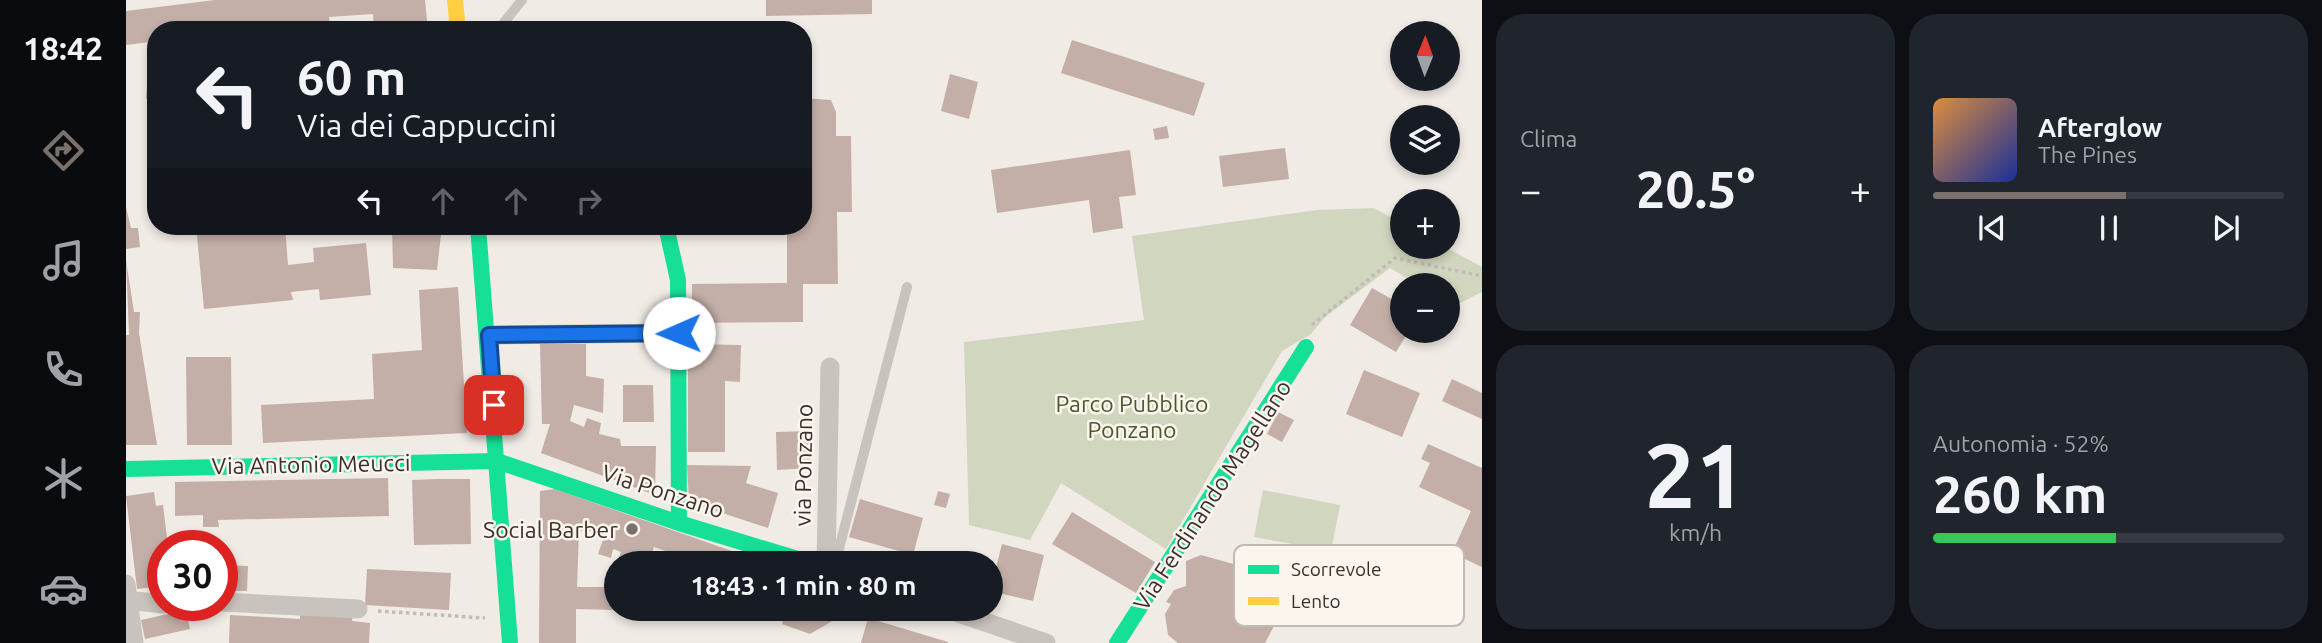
<!DOCTYPE html>
<html lang="it">
<head>
<meta charset="utf-8">
<style>
	body { margin:0; font-family:Ubuntu,sans-serif; background:#20242c; color:#f1f3f6; height:100vh; display:flex; flex-direction:column; font-size:26px; white-space:nowrap }
	* { box-sizing:border-box; margin:0 }
	p { font-size:23px; color:#9ea1a6 }
	.icon { flex:none; width:38px; height:38px; fill:none; stroke:currentColor; stroke-width:2; stroke-linecap:round; stroke-linejoin:round }
	.map { position:relative; flex:1; overflow:hidden }
	.details { display:flex; flex-direction:column; gap:14px; padding:14px; background:#0d0f14; width:840px }
	.details>* { flex:none }
	.banner { position:absolute; left:21px; top:21px; width:665px; height:214px; border-radius:28px; box-shadow:0 4px 10px #0003; background:#171b24; color:#f1f3f6; overflow:hidden }
	.needle { width:46px; rotate:1deg }
	.tools { position:absolute; left:1264px; top:21px; display:grid; gap:14px }
	.tools a { display:grid; place-items:center; width:70px; height:70px; border-radius:50%; background:#171b24; box-shadow:0 4px 10px #0003; font-size:35px }
	.speed { position:absolute; left:21px; top:530px; display:flex; gap:14px; font-size:35px; font-weight:700; text-align:center }
	.speed>* { display:grid; place-content:center; width:91px; height:91px; border-radius:50%; background:#171b24; box-shadow:0 4px 10px #0003; line-height:1 }
	.speed .limit { border:10px solid #d22; background:#fff; color:#111 }
	.pin { position:absolute; display:grid; place-items:center; width:60px; height:60px; color:#fff; margin:-30px; border-radius:14px; box-shadow:0 4px 10px #0006 }
	.me { position:absolute; width:77px; margin:-38px; rotate:269deg; stroke-linejoin:round; filter:drop-shadow(0 0 5px #0008) }
	.turn { display:flex; align-items:center; gap:24px; height:147px; padding:0 35px; font-size:32px }
	.turn .icon { width:91px; height:91px; stroke-width:2.5 }
	.turn b { display:block; font-size:49px; line-height:60px }
	.lanes { display:flex; align-items:center; height:66px; padding:0 35px; background:#0003; justify-content:center; gap:35px; direction:ltr }
	.lanes .off { opacity:.35 }
	.big { font-size:52px; font-weight:700; line-height:1.1 }
	.details .card { flex:1; display:flex; flex-direction:column; justify-content:center; gap:10px; min-width:0; padding:0 24px; border-radius:28px; background:#20242c }
	.details .dial { align-items:center; gap:0 }
	.dial b { font-size:91px; line-height:1 }
	.song { display:flex; align-items:center; gap:21px }
	.cover { width:84px; height:84px; border-radius:10px; background:linear-gradient(135deg,hsl(30 70% 55%),hsl(230 70% 35%)) }
	.played { height:7px; border-radius:4px; background:linear-gradient(90deg,#7a716c 55%,#363941 55%) }
	.keys { display:flex; justify-content:space-around; direction:ltr }
	.heat { display:flex; justify-content:space-between; align-items:center; font-size:38px; direction:ltr }
	.charge { height:10px; border-radius:5px; background:linear-gradient(90deg,#34c759 52%,#363941 0) }
	.details .tiles { flex:1; display:grid; gap:14px; grid-template-columns:repeat(2,1fr) }
	.trip { position:absolute; left:478px; top:551px; width:399px; height:70px; border-radius:35px; background:#171b24; box-shadow:0 4px 10px #0003; font-weight:700; line-height:70px; text-align:center }
	main { display:flex; flex:1; min-height:0 }
	.menu { display:flex; flex-direction:column; width:126px; justify-content:space-around; align-items:center; background:#090b0e; color:#9ea1a6 }
	.menu .icon { width:49px; height:49px }
	.menu .selected { color:#7a716c }
	.menu b { font-size:32px; color:#f1f3f6 }
	.map>svg:first-child { display:block }
</style>
</head>
<body>
<main>
<nav class="menu">
<b>18:42</b>
<svg class="icon selected" aria-label="directions" viewBox="0 0 24 24"><path d="M12 3l9 9-9 9-9-9zM9 14v-3h6M13 9l2 2-2 2"/></svg>
<svg class="icon" aria-label="music" viewBox="0 0 24 24"><path d="M9 18V5l10-2v13"/><circle cx="6" cy="18" r="3"/><circle cx="16" cy="16" r="3"/></svg>
<svg class="icon" aria-label="phone" viewBox="0 0 24 24"><path d="M5 4h4l2 5-3 2q2 4 5 5l2-3 5 2v4C11 20 4 13 5 4z"/></svg>
<svg class="icon" aria-label="climate" viewBox="0 0 24 24"><path d="M12 3v18M4 7l16 10M4 17L20 7"/></svg>
<svg class="icon" aria-label="car" viewBox="0 0 24 24"><path d="M5 17H2v-5l4-1 3-4h7l3 4 3 1v5h-3M9 17h6M6 11h13"/><circle cx="7" cy="17" r="2"/><circle cx="17" cy="17" r="2"/></svg>
</nav>
<div class="map">
<svg width="1356" height="643" viewBox="0 0 1356 643">
	<rect width="100%" height="100%" fill="#f0ebe5"/>
	<path fill="#d1d6bf" d="M1248,208L1276,223V247H1319L1356,267V292L1328,306L1321,302V285H1293L1264,268L1199,317L1185,334L1156,351L1040,549L935,483L904,540L843,525L838,342L1018,320L1006,236L1191,210Z
		M1137,490L1214,505L1205,551L1128,537Z"/>
	<path fill="#c3afa7" d="M89,0H299L302,30H248L247,14L203,17L205,30H182V23L130,30H30V99H20L24,42L0,45V11Z
		M640,0H746V14L640,16Z
		M946,40L1079,83L1068,116L935,73Z
		M824,74L852,82L843,119L815,111Z
		M677,98L705,100L710,112V136H725L726,212H711L712,284H677V322L566,323V284L661,283V226H677Z
		M1041,126L1043,138L1029,140L1027,129Z
		M1159,148L1163,179L1097,187L1093,156Z
		M1004,150L1010,195L993,197L997,228L967,233L963,200L871,213L865,170Z
		M0,207L5,228H12L14,247L0,249Z
		M70,226H159L162,265L188,262L187,248L240,243L245,295L194,300L193,289L165,292L167,300L78,309Z
		M266,226H316L311,270L267,268Z
		M0,260L8,312H14L13,333L31,445H0V335H3Z
		M332,287L341,433L137,443L135,405L248,399L246,354L296,350L293,290Z
		M1246,288L1276,305V331H1283L1270,352L1224,325Z
		M414,344H460V376L478,379L477,413L448,405L444,421L458,427L461,418L475,423L473,434L494,439L495,446H530L529,495L415,453L424,424H416Z
		M562,344L615,345L614,382L599,381V452H562Z
		M60,357H105L106,445H61Z
		M1238,370L1294,393L1276,437L1220,414Z
		M1326,379L1356,393V419L1316,401Z
		M497,385H527L528,422H497Z
		M1152,412L1168,420L1156,442L1141,434Z
		M684,431L685,468L651,470L650,432Z
		M1302,444L1356,468V567L1326,553L1345,511L1293,487L1304,463L1295,459Z
		M561,465L625,466L620,483L652,493L642,528L563,502Z
		M262,478L263,516L92,520L93,527H77V515L49,516V482Z
		M310,479H344L345,544L288,545L286,480Z
		M429,489L643,564H544L548,554L528,547L522,564H504L492,560L495,552L487,549L485,558L472,554L480,531H453L451,587H490V610L450,609V643H413L414,491Z
		M812,491L824,494L820,508L808,505Z
		M28,492L30,506L37,505L42,546H37V586L11,589L0,496Z
		M734,499L797,518L787,555L723,537Z
		M946,512L1029,562L1010,593L926,544Z
		M876,544L918,555L907,601L864,591Z
		M1075,555L1154,577L1160,571L1176,586L1144,621L1149,624L1139,643H1052L1042,635L1039,614L1045,604L1040,602L1048,590L1060,586V561Z
		M97,565L122,566L121,591H96Z
		M241,569L325,573L323,610L239,605Z
		M651,609H711L708,620L684,634L656,624L659,613Z
		M60,610L64,629L19,639L15,620Z
		M174,614L227,616L226,621L244,623L243,643H103L104,615L174,619Z
		M742,618L822,642V643H735Z"/>
	<g fill="none" stroke-linecap="round" stroke-linejoin="round">
		<path stroke="#c2bbb6" stroke-width="3.5" stroke-dasharray="3.5 3.5" stroke-linecap="butt" d="M1186,325L1269,258L1356,276
			M252,611L359,618"/>
		<path stroke="#c9c3be" stroke-width="10" d="M372,30L396,0
			M709,564L781,287"/>
		<path stroke="#c9c3be" stroke-width="19" d="M363,335L553,333
			M700,564L704,367
			M0,584L8,643
			M0,600L37,604
			M96,602L232,609
			M821,609L920,643"/>
		<path stroke="#16e098" stroke-width="16" d="M352,226L384,643
			M540,226L552,280L553,523
			M0,469L371,461L553,523L688,564
			M991,643L1180,347"/>
		<path stroke="#ffcf43" stroke-width="16" d="M329,0L332,30"/>
	</g>
	<g fill="none" stroke-linecap="round" stroke-linejoin="round">
		<defs>
			<path id="route" d="M368,405L363,335L553,333"/>
		</defs>
		<use href="#route" stroke="#114b97" stroke-width="18"/>
		<use href="#route" stroke="#1a73e8" stroke-width="12"/>
	</g>
	<circle fill="#7a716c" stroke="#fbf5ee" stroke-width="2.5" cx="506" cy="529" r="7"/>
	<g text-anchor="middle" dominant-baseline="central" stroke-width="5" stroke-linejoin="round" paint-order="stroke">
		<g font-size="23" fill="#4a5a2e" stroke="#fbf5ee">
			<text x="1006" y="403">Parco Pubblico<tspan x="1006" dy="26">Ponzano</tspan></text>
		</g>
		<g font-size="23" fill="#3b302b" stroke="#fbf5ee">
			<text transform="translate(185 464) rotate(-1)">Via Antonio Meucci</text>
			<text transform="translate(677 465) rotate(-89)">via Ponzano</text>
			<text transform="translate(537 491) rotate(18)">Via Ponzano</text>
			<text transform="translate(1086 495) rotate(-57)">Via Ferdinando Magellano</text>
		</g>
		<g font-size="23" fill="#3b302b" stroke="#fbf5ee" text-anchor="end">
			<text x="492" y="529">Social Barber</text>
		</g>
	</g>
	<rect x="1108" y="545" width="230" height="81" rx="10" fill="#fbf5ee" stroke="#c1bab4" stroke-width="2"/>
	<rect x="1122" y="565" width="31" height="9" fill="#16e098"/>
	<rect x="1122" y="597" width="31" height="8" fill="#ffcf43"/>
	<g font-size="19" fill="#3b302b">
		<text x="1165" y="576">Scorrevole</text>
		<text x="1165" y="608">Lento</text>
	</g>
</svg>
<div class="tools">
<a><svg class="needle" viewBox="-14 -14 28 28"><path d="M0-13l5 13h-10z" fill="#e53935"/><path d="M0 13l5-13h-10z" fill="#9ea1a6"/></svg></a>
<a><svg class="icon" aria-label="layers" viewBox="0 0 24 24"><path d="M12 4l9 5-9 5-9-5zM3 14l9 5 9-5"/></svg></a>
<a>+</a>
<a>−</a>
</div>
<div class="speed"><div class="limit">30</div></div>
<div class="pin" style="left:368px;top:405px;background:#d93025"><svg class="icon" aria-label="arrive" viewBox="0 0 24 24"><path d="M6 21V4h12l-3 4 3 4H6"/></svg></div>
<svg class="me" style="left:553px;top:333px" viewBox="-20 -20 40 40"><circle r="19" fill="#fff"/><path d="M0-13L10 11 0 6-10 11z" fill="#1a73e8"/></svg>
<div class="trip">18:43 · 1 min · 80 m</div>
<div class="banner">
<div class="turn"><svg class="icon" aria-label="left" viewBox="0 0 24 24"><path d="M17 20v-9H6M10 6l-5 5 5 5"/></svg><div><b>60 m</b>Via dei Cappuccini</div></div>
<div class="lanes"><svg class="icon" aria-label="left" viewBox="0 0 24 24"><path d="M17 20v-9H6M10 6l-5 5 5 5"/></svg><svg class="icon off" aria-label="ahead" viewBox="0 0 24 24"><path d="M12 20V5M6 11l6-6 6 6"/></svg><svg class="icon off" aria-label="ahead" viewBox="0 0 24 24"><path d="M12 20V5M6 11l6-6 6 6"/></svg><svg class="icon off" aria-label="right" viewBox="0 0 24 24"><path d="M7 20v-9h11M14 6l5 5-5 5"/></svg></div>
</div>
</div>
<section class="details">
<div class="tiles">
<div class="card"><p>Clima</p>
<div class="heat"><a>−</a><b class="big">20.5°</b><a>+</a></div>
</div>
<div class="card">
<div class="song"><i class="cover"></i><div><b>Afterglow</b><p>The Pines</p></div></div>
<div class="played"></div>
<div class="keys"><svg class="icon" aria-label="previous" viewBox="0 0 24 24"><path d="M18 5L8 12l10 7zM5 5v14"/></svg><svg class="icon" aria-label="pause" viewBox="0 0 24 24"><path d="M8 5v14M16 5v14"/></svg><svg class="icon" aria-label="next" viewBox="0 0 24 24"><path d="M6 5l10 7-10 7zM19 5v14"/></svg></div>
</div>
<div class="card dial"><b>21</b><p>km/h</p></div>
<div class="card"><p>Autonomia · 52%</p><b class="big">260 km</b><div class="charge"></div></div>
</div>
</section>
</main>
</body>
</html>
